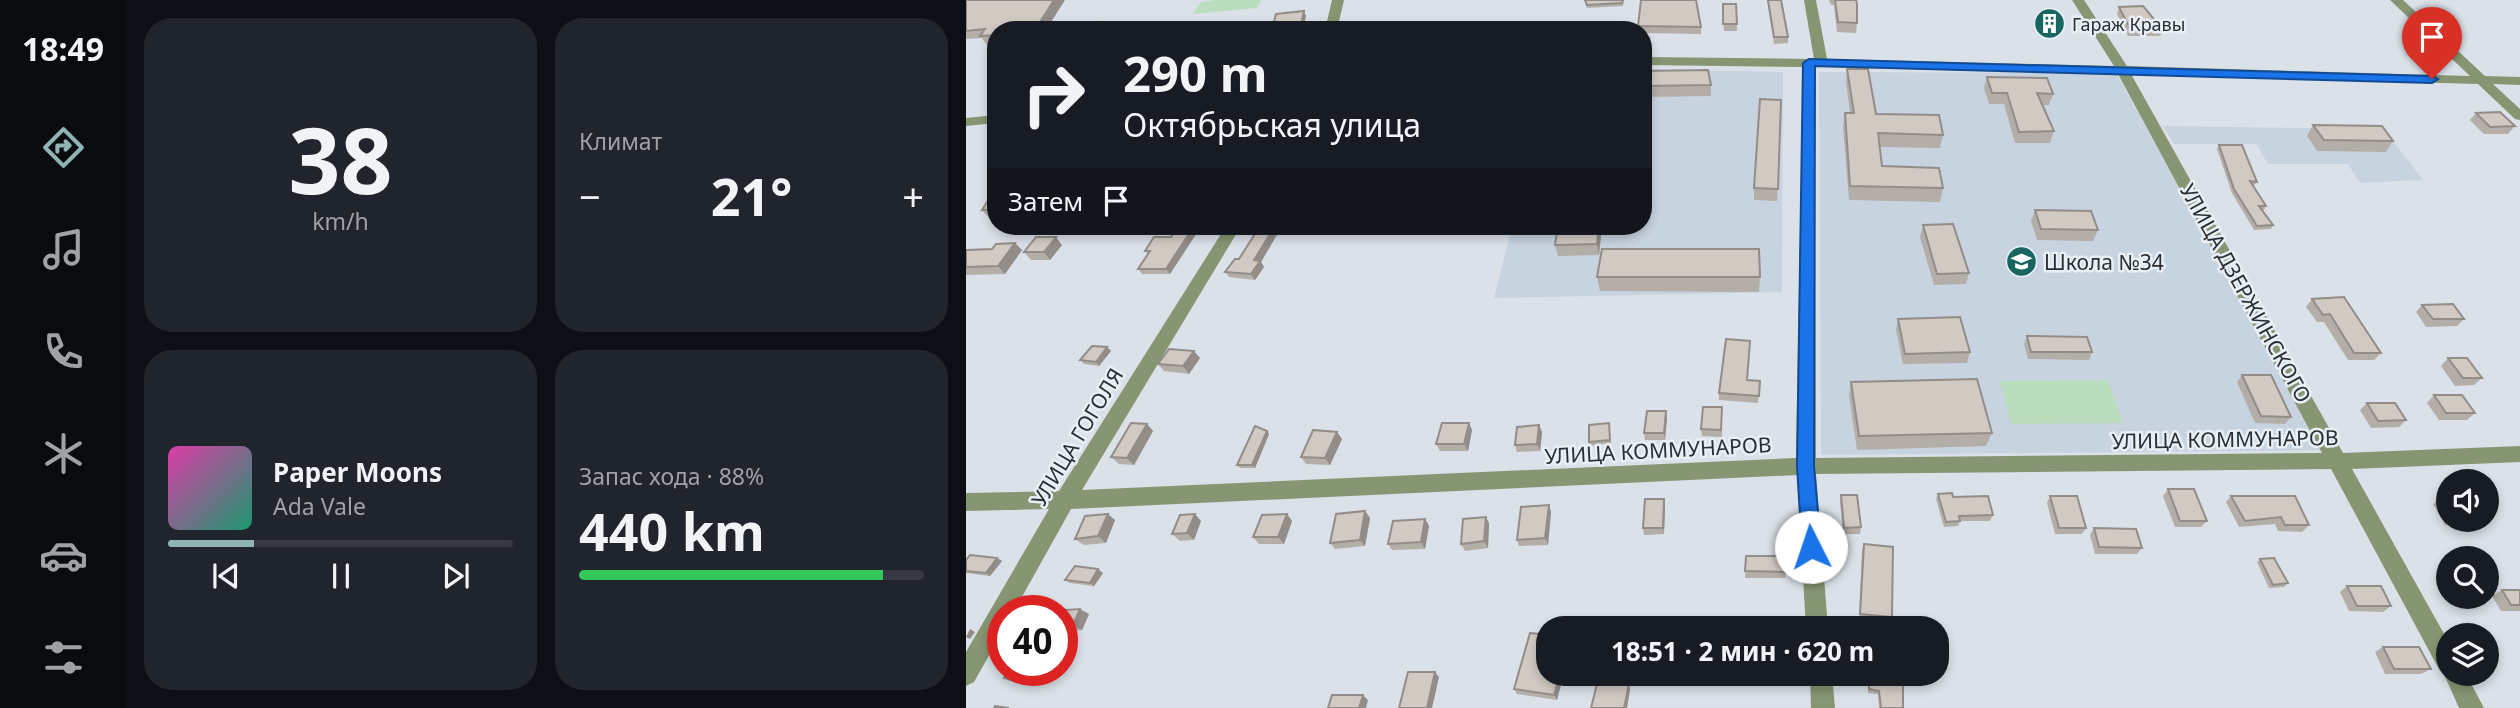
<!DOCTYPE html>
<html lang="ru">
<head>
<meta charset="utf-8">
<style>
	body { margin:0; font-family:"Noto Sans",sans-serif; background:#20242c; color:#f1f3f6; height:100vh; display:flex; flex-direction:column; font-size:26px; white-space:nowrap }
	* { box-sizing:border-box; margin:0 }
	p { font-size:23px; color:#9ea1a6 }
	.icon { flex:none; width:38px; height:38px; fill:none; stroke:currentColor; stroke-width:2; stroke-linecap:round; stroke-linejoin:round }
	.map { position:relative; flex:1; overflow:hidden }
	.drawer { display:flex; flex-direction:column; gap:18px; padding:18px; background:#0d0f14; width:840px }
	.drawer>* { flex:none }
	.top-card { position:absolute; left:21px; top:21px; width:665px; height:214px; border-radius:28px; box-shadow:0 4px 10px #0003; background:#171b24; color:#f1f3f6; overflow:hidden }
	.fabs { position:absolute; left:1470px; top:469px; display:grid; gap:14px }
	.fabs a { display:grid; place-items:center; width:63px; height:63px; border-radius:50%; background:#171b24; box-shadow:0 4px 10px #0003; font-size:35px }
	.speed { position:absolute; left:21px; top:595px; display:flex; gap:14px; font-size:35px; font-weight:700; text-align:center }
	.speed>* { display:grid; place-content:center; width:91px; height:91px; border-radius:50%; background:#171b24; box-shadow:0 4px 10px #0003; line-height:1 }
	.speed .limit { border:10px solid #d22; background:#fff; color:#111 }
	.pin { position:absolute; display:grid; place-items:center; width:60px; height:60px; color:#fff; margin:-72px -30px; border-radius:50% 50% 50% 0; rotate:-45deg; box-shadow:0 0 7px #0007 }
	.pin .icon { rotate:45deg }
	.me { position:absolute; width:77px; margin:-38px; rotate:356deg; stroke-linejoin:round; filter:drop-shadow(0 0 5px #0008) }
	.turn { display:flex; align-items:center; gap:24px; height:147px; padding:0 21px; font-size:32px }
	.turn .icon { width:91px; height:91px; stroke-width:2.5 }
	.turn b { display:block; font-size:49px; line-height:60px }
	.then { display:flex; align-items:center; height:66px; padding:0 21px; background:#0003; gap:14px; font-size:26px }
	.big { font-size:52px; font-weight:700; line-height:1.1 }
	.drawer .tile { flex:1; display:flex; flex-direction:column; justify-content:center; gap:10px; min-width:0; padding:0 24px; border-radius:28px; background:#20242c }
	.drawer .dial { align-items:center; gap:0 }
	.dial b { font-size:91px; line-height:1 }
	.song { display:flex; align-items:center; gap:21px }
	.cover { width:84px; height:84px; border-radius:10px; background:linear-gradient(135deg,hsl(320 70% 55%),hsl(160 70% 35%)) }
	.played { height:7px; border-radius:4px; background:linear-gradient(90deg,#90b4b3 25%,#363941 25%) }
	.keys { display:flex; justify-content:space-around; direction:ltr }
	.heat { display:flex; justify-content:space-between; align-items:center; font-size:38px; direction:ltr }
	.charge { height:10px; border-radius:5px; background:linear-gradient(90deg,#34c759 88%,#363941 0) }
	.drawer .tiles { flex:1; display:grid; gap:18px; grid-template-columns:repeat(2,1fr) }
	.trip { position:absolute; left:570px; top:616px; width:413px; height:70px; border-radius:28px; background:#171b24; box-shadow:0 4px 10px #0003; font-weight:700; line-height:70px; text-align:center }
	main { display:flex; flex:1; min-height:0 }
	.dock { display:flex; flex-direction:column; width:126px; justify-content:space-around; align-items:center; background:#090b0e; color:#9ea1a6 }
	.dock .icon { width:49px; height:49px }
	.dock .selected { color:#90b4b3 }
	.dock b { font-size:32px; color:#f1f3f6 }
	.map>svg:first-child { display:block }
</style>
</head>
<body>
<main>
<nav class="dock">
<b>18:49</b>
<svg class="icon selected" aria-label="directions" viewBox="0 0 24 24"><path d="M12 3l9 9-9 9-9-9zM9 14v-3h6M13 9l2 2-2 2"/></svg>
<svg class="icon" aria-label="music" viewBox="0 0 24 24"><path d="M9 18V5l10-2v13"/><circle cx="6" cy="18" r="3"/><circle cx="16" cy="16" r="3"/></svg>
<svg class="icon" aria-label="phone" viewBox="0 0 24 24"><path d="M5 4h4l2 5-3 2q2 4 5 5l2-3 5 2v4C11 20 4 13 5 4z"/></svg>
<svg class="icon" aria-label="climate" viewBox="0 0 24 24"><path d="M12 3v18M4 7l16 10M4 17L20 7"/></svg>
<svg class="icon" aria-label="car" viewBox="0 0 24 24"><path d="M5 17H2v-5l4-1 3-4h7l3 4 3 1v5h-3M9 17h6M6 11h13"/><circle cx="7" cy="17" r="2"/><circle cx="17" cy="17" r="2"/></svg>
<svg class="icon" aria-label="filters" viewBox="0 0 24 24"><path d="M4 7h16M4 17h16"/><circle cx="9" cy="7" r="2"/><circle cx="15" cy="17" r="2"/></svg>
</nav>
<section class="drawer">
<div class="tiles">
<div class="tile dial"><b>38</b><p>km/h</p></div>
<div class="tile"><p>Климат</p>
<div class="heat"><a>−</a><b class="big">21°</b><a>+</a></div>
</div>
<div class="tile">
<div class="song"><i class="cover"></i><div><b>Paper Moons</b><p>Ada Vale</p></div></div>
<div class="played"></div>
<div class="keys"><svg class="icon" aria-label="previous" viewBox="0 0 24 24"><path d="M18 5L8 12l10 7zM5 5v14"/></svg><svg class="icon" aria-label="pause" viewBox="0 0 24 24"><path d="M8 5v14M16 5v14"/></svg><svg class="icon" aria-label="next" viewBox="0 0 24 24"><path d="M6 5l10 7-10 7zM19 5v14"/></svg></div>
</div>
<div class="tile"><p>Запас хода · 88%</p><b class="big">440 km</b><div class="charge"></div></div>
</div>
</section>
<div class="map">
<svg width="1554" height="708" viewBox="0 0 1554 708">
	<rect width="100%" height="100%" fill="#dbe1e9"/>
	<path fill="#c8d3e0" d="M677,69L817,72L816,292L528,298L546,226H677Z
		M853,72L1150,73L1361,450L855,455Z
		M1197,126L1418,129L1457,180L1394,183L1382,164H1302L1290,144H1208Z"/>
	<path fill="#b9ddbd" d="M249,0H295L291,8L227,14L235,2Z
		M1142,380L1157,423L1045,424L1034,381Z"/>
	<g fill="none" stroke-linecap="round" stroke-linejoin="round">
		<path fill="#869572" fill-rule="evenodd" d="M366,0H378L371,30H359Z
			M838,0H850L861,59L1148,66L1106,0H1118L1161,66L1504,76L1424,0H1437L1519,76L1554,77V85L1527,84L1554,109V120L1549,119L1512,84L1165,74L1377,453L1554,446V462L1386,469L1482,641V674H1500L1518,708H1493L1477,672L1474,671L1365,469L850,474L862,628H840L831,475L105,509L48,611H37V631L8,682L0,686V652L83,509L0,511V493L93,491L260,226H275L116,490L830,458L837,67L677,65V57L848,59ZM849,67L1152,74L1356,453L850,458Z
			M30,115V123L0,126V118Z
			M844,674H866L869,708H845Z"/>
	</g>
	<path fill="#b4aea8" d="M0,0L30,30V43L20,44L16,38L0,39Z
		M618,0H658L657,6L621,8Z
		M801,0H815L822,37V43L808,44Z
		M863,0H890L891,23L890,33L871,32L868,5H865Z
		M757,4H770L771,31H758Z
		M1153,7L1197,30L1194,36H1162L1151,14Z
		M672,26L735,27V34L677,33V30H672Z
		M881,69L910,114L977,135L974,148L914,147L916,166L977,188L974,202L883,200L877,127L879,113H884L880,82Z
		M677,71L745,85V96L677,97Z
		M1021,77L1087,94L1083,105H1076L1088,131L1084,143H1049L1038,104H1023L1018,88Z
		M815,100L811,201L788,200V188Z
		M1510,113L1549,126L1542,134H1518L1504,120Z
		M1347,125L1427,141L1420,152L1351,151L1341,136Z
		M1253,145L1291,182L1288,185H1287L1300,206L1298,210H1296L1307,225L1305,229L1288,230L1266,193L1251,149Z
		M30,191V217L23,218L16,210Z
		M1069,210L1132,230L1127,241L1071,240L1065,221Z
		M957,225L1003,273L1000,284L968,285L954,237Z
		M294,226H316L295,262L298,267L289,280L263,277L259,272L273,259Z
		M636,226L633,255L592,256L589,245Z
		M234,228L204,274H176L172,269L182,254L179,251L205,237Z
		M49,243L56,250L39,274L0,275V250L26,249Z
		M96,245L84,260H65L58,252Z
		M631,277H794L793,292L634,291Z
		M1346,299L1415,353L1408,360H1382L1358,322H1351L1340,307Z
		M1456,305L1498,319L1491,326L1460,327L1450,312Z
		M932,319L1004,352L1001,363L937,364L930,330Z
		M1061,336L1126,352L1123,360L1062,359L1058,344Z
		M784,341L781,380L794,381L792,403L753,400V393Z
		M141,347L145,351L133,366L118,364L114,360Z
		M234,358L223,374L198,371L192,364Z
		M1482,358L1516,378L1508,385L1489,386L1475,366Z
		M1276,375L1325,417L1319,424L1289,423L1271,382Z
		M885,382L1026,433L1020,446L891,450L883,396Z
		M1468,395L1509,413L1501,420H1473L1461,403Z
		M1401,403L1440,420L1433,427L1405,428L1394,410Z
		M756,407V437L736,436L735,429Z
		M701,418L699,440H679L678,433Z
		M503,423L506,430L502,451H474L470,444Z
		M643,423L645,443L624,446L623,442Z
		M181,424L187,431L168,465L153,464L145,457Z
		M573,425L576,432L574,451L551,452L549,445Z
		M301,431L303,434L289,468H274L271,465Z
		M376,439L364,465L340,464L335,457Z
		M1202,489L1241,521L1235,527H1209L1197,496Z
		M972,494L987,497L1027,515L1024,521H994L992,526L978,527L970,499Z
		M875,495L895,527L894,534H877L874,502Z
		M1084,496L1120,528L1116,534H1089L1081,503Z
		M1265,496L1343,525L1336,532L1312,531L1309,524L1273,527L1260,502Z
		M1475,497H1482V520H1505L1499,525H1479L1467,504Z
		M699,505L698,534L678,535L677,528Z
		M399,511L404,518L399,546L369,549L364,543Z
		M585,512L582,545L553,546L551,540Z
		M321,514L326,521L318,544H293L287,537Z
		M459,519L463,526L459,549L426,550L422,544Z
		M149,520L140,543L118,545L109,539Z
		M235,521L228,540L214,541L206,534Z
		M523,523L522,548L499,551L495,544Z
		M1128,528L1176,548L1171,554H1129L1124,535Z
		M898,544L926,617L924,623L893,619L896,550Z
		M780,556L820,572L819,578H779Z
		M31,558L36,561L24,576L0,573V560Z
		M1294,559L1322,583L1318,587L1303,588L1291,562Z
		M137,573L128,586L104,583L99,580Z
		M1381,586L1425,606L1417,612L1383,611L1374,592Z
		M1536,590H1554V611H1535L1526,596Z
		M96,611L123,614L116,630L96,632Z
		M564,633L591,700L551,694L548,689Z
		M1417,647L1465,669L1455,674H1419L1409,652Z
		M44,670H77L68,684L43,681L38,678Z
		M903,674L937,708H913L912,694L902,693V675Z"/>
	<path fill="#928d88" d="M88,0H99L80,30H69Z
		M338,11L340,16L338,25L340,29L336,30L335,25Z
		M134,22L139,30H129Z
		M228,226H232L234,228L204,274L200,269Z
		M309,226H316L295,262L298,267L289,280L285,274L288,260Z
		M633,226H636L633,255L631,244Z
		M90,237L96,245L84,260L78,252Z
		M49,243L56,250L39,274L32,266Z
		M141,347L145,351L133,366L130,362Z
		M228,351L234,358L223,374L217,366Z
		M700,411L701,418L699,440L698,433Z
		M503,423L506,430L502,451L498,444Z
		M181,424L187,431L168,465L161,458Z
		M573,425L576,432L574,451L571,444Z
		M301,431L303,434L289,468L286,465Z
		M371,432L376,439L364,465L359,458Z
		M698,499L699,505L698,534L697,528Z
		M583,505L585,512L582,545L579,538Z
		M399,511L404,518L399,546L394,540Z
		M142,514L149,520L140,543L132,536Z
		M229,514L235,521L228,540L221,533Z
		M321,514L326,521L318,544L312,537Z
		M520,517L523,523L522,548L518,541Z
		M459,519L463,526L459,549L455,542Z
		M31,558L36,561L24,576L20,573Z
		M132,569L137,573L128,586L124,583Z
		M114,609L123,614L116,630L107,625Z
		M4,629L9,632L4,639L0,637Z
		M71,670H77L68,684L63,682Z
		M469,672L473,677L466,708H461Z
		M594,674H598L591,700L588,695Z
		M663,684L664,690L661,708H658Z
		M397,695L402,700L400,708H393Z"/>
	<path fill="#d1cac3" stroke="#928d88" stroke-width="2" d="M0,0H88L69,30H30V35L14,36L19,29L0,31Z
		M619,0H657L656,3L621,5Z
		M675,0H730L735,27L672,26Z
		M802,0H815L822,37H808Z
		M869,0H890L891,4V23L872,22Z
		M757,4H770L771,24H757Z
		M1177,6L1197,30H1165L1153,7Z
		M338,11L335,25L338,24L336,30H306L310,14Z
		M134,22L129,30H111L115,24Z
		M881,69H902L910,114L973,115L977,135L912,133L916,166L973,168L977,188L884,186L879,113H888Z
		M742,70L745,85L677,86V71Z
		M1021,77L1081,78L1087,94L1071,93L1088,131L1053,132L1041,93H1026Z
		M794,99L815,100L812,189L788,188Z
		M1534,112L1549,126L1524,127L1510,113Z
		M1347,125L1416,126L1427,141L1358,140Z
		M1253,145H1276L1291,182L1284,181L1300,206H1293L1307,225L1291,226L1268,189Z
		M28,191H30V209L16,210Z
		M1069,210L1125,211L1132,230L1075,229Z
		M987,224L1003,273L971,274L957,225Z
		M212,226H228L200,269H172L184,251H179L188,237H205Z
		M294,226H309L288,260L294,261L285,274L259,272L269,259H273Z
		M592,226H633L631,244L589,245Z
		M70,237H90L78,252H58Z
		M49,243L32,266L0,267V250L26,249L30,244Z
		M636,249H793L794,277H631Z
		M1378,297L1415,353H1388L1364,314L1357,315L1346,299Z
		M1487,304L1498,319H1467L1456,305Z
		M994,317L1004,352L939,354L932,319Z
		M1061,336L1121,337L1126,352H1065Z
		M760,339L784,341L781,380L794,381L793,396L753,393Z
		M126,346L141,347L130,362L114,360Z
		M203,349L228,351L217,366L192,364Z
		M1482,358H1501L1516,378H1497Z
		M1276,375H1305L1325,417L1295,416Z
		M1011,379L1026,433L893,436L885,382Z
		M1468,395H1496L1509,413H1480Z
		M1401,403H1429L1440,420L1412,421Z
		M737,407H756L755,430L735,429Z
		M681,411H700L698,433H678Z
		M165,423L181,424L161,458L145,457Z
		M476,423H503L498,444H470Z
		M643,423L644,440L623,442V425Z
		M573,425L571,444L549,445L551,427Z
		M289,426L301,431L286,465H271Z
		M347,430L371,432L359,458L335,457Z
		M1202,489H1228L1241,521H1214Z
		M986,493L987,497L1022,496L1027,515L993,516L994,521L980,522L972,494Z
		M875,495H891L895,527L878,528Z
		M1084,496H1111L1120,528H1093Z
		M1265,496H1329L1343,525H1319L1315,517L1279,521Z
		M1475,497H1482V509Z
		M679,499H698L697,528H677Z
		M583,505L579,538L551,540L555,507Z
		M399,511L394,540L364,543L370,514Z
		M142,514L132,536L109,539L119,516Z
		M229,514L221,533L206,534L214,515Z
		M321,514L312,537H287L296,515Z
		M520,517L518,541L495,544L497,519Z
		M459,519L455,542L422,544L427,521Z
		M1128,528L1170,529L1176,548L1133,547Z
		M898,544L927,547L926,617L894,614Z
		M4,555L31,558L20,573L0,571V560Z
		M780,556H819L820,572L779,571Z
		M1308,558L1322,583L1307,585L1294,559Z
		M109,566L132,569L124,583L99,580Z
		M1381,586H1415L1425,606H1391Z
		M1536,590H1554V605H1545Z
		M114,609L107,625H96V611H84Z
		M564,633L583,635V674H594L588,695L548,689Z
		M1417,647H1453L1465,669H1428Z
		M44,670H71L63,682L38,678Z
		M442,672H469L461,708H433Z
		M903,674H922L937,676V708H915L913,691L903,689Z
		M632,680L663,684L658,708H625Z
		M366,695H397L393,708H362Z
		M29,706L43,708H28Z"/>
	<path fill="#1a73e8" stroke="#114b97" stroke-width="2" d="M843,59L1466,76L1472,79L1466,83L849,66L848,466L855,547L852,553L845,556L839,553L836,547L831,466L837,63Z"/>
	<defs>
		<symbol id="building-disc" viewBox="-11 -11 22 22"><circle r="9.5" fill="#196661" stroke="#e8eff6"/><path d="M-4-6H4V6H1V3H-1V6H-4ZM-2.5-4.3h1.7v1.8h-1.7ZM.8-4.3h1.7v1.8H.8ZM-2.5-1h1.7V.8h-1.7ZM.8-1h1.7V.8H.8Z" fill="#fff"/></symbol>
		<symbol id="school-disc" viewBox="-11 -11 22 22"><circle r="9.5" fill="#196661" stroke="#e8eff6"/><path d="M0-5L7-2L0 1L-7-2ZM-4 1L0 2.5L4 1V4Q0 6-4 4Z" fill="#fff"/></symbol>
	</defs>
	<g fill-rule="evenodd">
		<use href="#building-disc" x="1066" y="6" width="35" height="35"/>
		<use href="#school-disc" x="1038" y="244" width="35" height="35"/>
	</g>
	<g text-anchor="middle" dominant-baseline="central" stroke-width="5" stroke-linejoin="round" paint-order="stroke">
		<g font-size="18" fill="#2c2f32" stroke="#e8eff6" text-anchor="start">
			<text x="1106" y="24">Гараж Кравы</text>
		</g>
		<g font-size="21" fill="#2c2f32" stroke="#e8eff6" text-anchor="start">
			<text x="1078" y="262">Школа №34</text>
		</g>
		<g font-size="21" fill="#2c2f32" stroke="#e8eff6">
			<text transform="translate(1280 293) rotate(61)">УЛИЦА ДЗЕРЖИНСКОГО</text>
			<text transform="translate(111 437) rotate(-59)">УЛИЦА ГОГОЛЯ</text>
			<text transform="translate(1259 439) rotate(-1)">УЛИЦА КОММУНАРОВ</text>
			<text transform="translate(692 450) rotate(-3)">УЛИЦА КОММУНАРОВ</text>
		</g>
	</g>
</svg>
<div class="fabs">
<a><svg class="icon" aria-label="sound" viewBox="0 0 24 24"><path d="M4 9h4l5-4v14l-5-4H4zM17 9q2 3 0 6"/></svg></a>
<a><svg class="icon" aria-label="search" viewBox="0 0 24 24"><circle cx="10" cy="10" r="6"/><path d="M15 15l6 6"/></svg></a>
<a><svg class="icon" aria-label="layers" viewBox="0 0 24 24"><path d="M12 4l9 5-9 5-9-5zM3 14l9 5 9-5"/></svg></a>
</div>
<div class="speed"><div class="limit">40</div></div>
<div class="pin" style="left:1466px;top:79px;background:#d93025"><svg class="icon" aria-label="arrive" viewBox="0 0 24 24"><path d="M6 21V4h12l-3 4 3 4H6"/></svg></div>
<svg class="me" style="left:845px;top:547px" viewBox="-20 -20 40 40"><circle r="19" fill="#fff"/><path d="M0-13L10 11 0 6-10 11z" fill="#1a73e8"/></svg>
<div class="trip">18:51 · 2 мин · 620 m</div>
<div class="top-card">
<div class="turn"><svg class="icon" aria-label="right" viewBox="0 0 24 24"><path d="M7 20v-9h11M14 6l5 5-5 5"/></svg><div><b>290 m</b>Октябрьская улица</div></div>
<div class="then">Затем<svg class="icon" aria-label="arrive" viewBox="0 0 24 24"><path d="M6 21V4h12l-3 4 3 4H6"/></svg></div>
</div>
</div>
</main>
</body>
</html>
